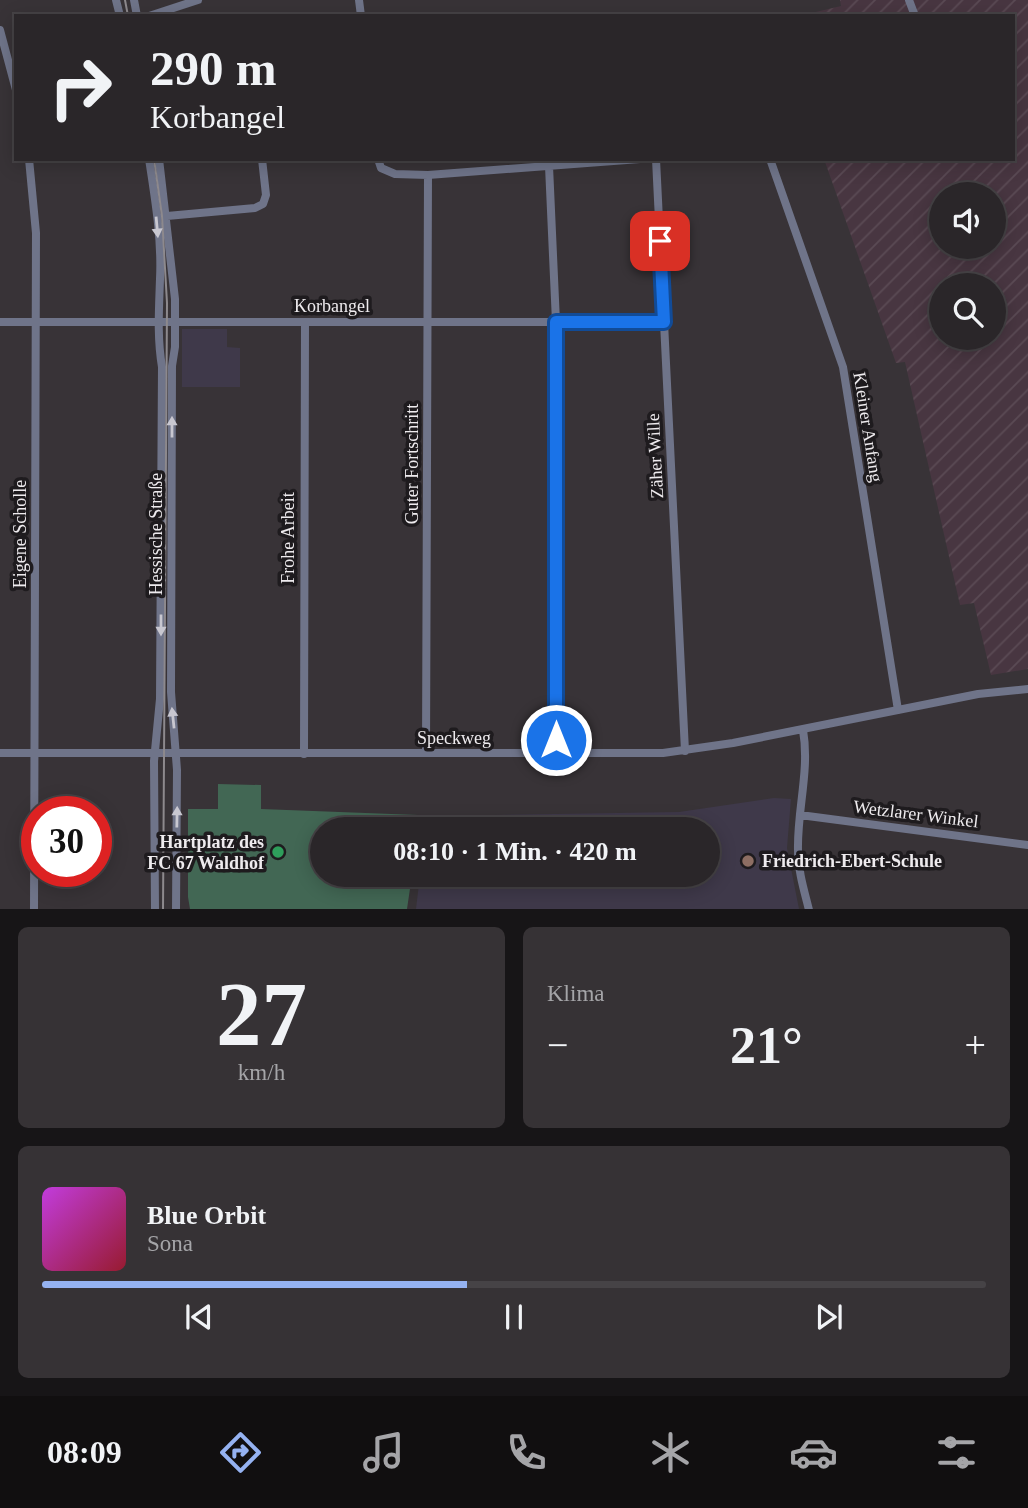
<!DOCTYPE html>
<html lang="de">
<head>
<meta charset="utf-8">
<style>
	body { margin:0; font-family:Georgia,serif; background:#363235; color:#f1f3f6; height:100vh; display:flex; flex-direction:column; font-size:26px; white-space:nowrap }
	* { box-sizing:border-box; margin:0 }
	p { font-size:23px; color:#a5a5a8 }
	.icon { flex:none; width:38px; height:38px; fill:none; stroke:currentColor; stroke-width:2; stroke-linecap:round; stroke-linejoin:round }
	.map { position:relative; height:909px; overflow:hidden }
	.details { display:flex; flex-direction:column; gap:18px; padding:18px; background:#171517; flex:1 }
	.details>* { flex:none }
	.top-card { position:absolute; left:14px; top:14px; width:1001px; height:147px; border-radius:0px; box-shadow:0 4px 18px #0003,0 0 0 2px #464346; background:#2a2629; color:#f1f3f6; overflow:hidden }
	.tools { position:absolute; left:929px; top:182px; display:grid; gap:14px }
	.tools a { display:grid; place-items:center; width:77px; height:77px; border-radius:50%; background:#2a2629; box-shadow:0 4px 18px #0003,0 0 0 2px #464346; font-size:35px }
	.speed { position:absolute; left:21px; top:796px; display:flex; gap:14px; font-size:35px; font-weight:700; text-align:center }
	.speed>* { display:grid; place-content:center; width:91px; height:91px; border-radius:50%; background:#2a2629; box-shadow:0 4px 18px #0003,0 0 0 2px #464346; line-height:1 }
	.speed .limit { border:10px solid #d22; background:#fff; color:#111 }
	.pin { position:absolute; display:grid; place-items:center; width:60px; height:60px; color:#fff; margin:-30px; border-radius:14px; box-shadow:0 4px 10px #0006 }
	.me { position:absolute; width:77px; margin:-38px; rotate:0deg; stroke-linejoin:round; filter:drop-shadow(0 0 5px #0008) }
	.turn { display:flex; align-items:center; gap:24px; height:147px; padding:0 21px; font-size:32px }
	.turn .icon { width:91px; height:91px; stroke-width:2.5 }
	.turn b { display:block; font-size:49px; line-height:60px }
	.big { font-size:52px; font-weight:700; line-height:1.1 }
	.details .card { flex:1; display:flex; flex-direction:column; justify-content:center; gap:10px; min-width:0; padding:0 24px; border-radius:10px; background:#363235 }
	.details .dial { align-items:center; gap:0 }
	.dial b { font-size:91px; line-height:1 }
	.song { display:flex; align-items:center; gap:21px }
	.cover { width:84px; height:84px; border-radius:10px; background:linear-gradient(135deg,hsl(290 70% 55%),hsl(350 70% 35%)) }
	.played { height:7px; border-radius:4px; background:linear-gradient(90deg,#95b2f1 45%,#464346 45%) }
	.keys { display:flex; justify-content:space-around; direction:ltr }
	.heat { display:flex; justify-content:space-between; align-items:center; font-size:38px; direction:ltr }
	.details .tiles { flex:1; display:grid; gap:18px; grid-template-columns:1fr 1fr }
	.card:last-child { grid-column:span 2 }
	.trip { position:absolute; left:310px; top:817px; width:410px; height:70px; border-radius:35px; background:#2a2629; box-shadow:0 4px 18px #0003,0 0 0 2px #464346; font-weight:700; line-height:70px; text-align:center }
	.tabs { display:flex; height:112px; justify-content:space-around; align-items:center; background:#110f10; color:#a5a5a8 }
	.tabs .icon { width:49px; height:49px }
	.tabs .current { color:#95b2f1 }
	.tabs b { font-size:32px; color:#f1f3f6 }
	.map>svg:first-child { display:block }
</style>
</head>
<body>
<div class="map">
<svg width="1028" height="910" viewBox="0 0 1028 910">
	<defs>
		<pattern id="industrial-furrows" width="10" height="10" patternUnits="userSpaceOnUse" patternTransform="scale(1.75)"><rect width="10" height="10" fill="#483641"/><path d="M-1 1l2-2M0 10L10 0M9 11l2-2" fill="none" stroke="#5a4a54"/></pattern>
	</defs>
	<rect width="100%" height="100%" fill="#383337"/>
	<path fill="url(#industrial-furrows)" fill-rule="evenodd" d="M840,0H1028V669L991,675L974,603L960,605L905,362L896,363L824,159H1013V16H799L841,6ZM942,194H994V247H942ZM942,285H994V338H942Z"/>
	<path fill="#3f394a" d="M182,329H227V347L240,348V387H182Z
		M774,798L791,799L787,848L799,909H416L420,875H707V830L424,829L425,816L679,812Z"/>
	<path fill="#426754" d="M218,784L261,785V809L418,815L416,829L322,830V875H412L407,909H190L188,897V809H218Z"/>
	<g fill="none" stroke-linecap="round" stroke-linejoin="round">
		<path stroke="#6f7489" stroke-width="8" d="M116,0L120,16
			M134,0L137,16
			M359,0L361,16
			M909,0L915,16
			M149,16L198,0
			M0,30L16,90
			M29,159L36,233L34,910
			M149,159C155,198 162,240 160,279C159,309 157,337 162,367L160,699L154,761L155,910
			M159,159L175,299V347L172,366L171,692L177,770L176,910
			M378,159L381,168L395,174L428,175L640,159
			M656,159L685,751
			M770,159L843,367L898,710
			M549,166L556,322L555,753
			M167,216L255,208L263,204L266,195L262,159
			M0,322H664
			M803,730C810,770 797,810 798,850C798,871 804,890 809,910
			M0,753H663L733,743L978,694L1028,689
			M426,753L428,175
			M304,754L305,322
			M800,815L1028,845"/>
		<path stroke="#8d898d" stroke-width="2" d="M125,0L128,16
			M154,159L162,216L167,303L163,910"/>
	</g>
	<defs><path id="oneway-solid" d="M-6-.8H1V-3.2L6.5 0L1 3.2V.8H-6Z" transform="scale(1.75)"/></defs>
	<g fill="#c8c7d0">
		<use href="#oneway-solid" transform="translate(157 227) rotate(85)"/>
		<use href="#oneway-solid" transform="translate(172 427) rotate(-90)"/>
		<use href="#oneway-solid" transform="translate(161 625) rotate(90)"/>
		<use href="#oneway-solid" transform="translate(173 718) rotate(-96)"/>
		<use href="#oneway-solid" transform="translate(177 817) rotate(-89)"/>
	</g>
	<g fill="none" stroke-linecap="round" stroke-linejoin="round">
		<defs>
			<path id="route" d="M556,740V322H664L660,241"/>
		</defs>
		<use href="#route" stroke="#114b97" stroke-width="18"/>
		<use href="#route" stroke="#1a73e8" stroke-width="12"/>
	</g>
	<circle fill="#2e9e5b" stroke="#1e1b1e" stroke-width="2.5" cx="278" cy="852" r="7"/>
	<circle fill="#8d6e63" stroke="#1e1b1e" stroke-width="2.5" cx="748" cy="861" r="7"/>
	<g text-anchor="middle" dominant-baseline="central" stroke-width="7" stroke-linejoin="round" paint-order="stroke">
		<g font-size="18" fill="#eeebee" stroke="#1e1b1e">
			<text x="332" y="306">Korbangel</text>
			<text transform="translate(868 427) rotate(81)">Kleiner Anfang</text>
			<text transform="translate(655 456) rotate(-93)">Zäher Wille</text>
			<text transform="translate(412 464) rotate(-90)">Guter Fortschritt</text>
			<text transform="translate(20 534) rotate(-90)">Eigene Scholle</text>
			<text transform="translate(156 534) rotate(-90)">Hessische Straße</text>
			<text transform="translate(288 538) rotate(-90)">Frohe Arbeit</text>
			<text x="454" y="738">Speckweg</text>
			<text transform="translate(916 814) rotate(7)">Wetzlarer Winkel</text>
		</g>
		<g font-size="18" font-weight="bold" fill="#eeebee" stroke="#1e1b1e" text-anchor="end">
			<text x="264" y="842">Hartplatz des<tspan x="264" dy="21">FC 67 Waldhof</tspan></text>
			<text x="762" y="861" text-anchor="start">Friedrich-Ebert-Schule</text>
		</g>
	</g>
</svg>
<div class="tools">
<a><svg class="icon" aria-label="sound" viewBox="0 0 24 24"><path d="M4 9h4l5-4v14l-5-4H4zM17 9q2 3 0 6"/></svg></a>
<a><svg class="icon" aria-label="search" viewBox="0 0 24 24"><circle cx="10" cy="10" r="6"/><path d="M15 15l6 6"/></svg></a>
</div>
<div class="speed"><div class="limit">30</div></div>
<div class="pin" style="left:660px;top:241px;background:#d93025"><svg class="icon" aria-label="arrive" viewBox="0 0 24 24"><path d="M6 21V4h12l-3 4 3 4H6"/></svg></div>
<svg class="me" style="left:556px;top:740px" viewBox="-20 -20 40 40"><circle r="17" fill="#1a73e8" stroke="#fff" stroke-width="3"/><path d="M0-11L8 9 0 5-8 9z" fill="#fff"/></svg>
<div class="trip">08:10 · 1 Min. · 420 m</div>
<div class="top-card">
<div class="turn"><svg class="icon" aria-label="right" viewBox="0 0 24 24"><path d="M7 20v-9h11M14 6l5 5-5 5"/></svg><div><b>290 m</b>Korbangel</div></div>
</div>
</div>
<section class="details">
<div class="tiles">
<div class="card dial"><b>27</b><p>km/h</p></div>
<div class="card"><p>Klima</p>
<div class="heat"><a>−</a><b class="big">21°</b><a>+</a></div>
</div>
<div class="card">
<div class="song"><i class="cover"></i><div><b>Blue Orbit</b><p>Sona</p></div></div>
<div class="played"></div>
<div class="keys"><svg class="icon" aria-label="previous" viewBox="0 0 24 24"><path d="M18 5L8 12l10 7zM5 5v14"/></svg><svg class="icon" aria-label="pause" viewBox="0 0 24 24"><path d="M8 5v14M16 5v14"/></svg><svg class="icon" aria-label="next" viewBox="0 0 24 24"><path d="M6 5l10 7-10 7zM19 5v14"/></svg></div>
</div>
</div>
</section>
<nav class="tabs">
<b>08:09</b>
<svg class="icon current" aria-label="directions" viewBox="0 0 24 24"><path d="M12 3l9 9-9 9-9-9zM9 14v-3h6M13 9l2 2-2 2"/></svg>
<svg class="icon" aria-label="music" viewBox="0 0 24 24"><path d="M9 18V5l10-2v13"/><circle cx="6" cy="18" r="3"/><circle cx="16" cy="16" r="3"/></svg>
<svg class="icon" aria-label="phone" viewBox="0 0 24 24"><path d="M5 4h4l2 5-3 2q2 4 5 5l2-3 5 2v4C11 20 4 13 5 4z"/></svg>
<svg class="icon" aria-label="climate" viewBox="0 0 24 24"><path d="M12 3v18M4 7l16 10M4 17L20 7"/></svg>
<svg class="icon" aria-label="car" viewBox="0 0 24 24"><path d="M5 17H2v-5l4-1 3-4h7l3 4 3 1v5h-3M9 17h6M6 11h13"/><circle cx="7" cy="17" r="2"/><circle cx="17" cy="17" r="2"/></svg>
<svg class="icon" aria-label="filters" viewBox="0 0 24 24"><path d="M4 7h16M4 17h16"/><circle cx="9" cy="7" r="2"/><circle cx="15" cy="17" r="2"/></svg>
</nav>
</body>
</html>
